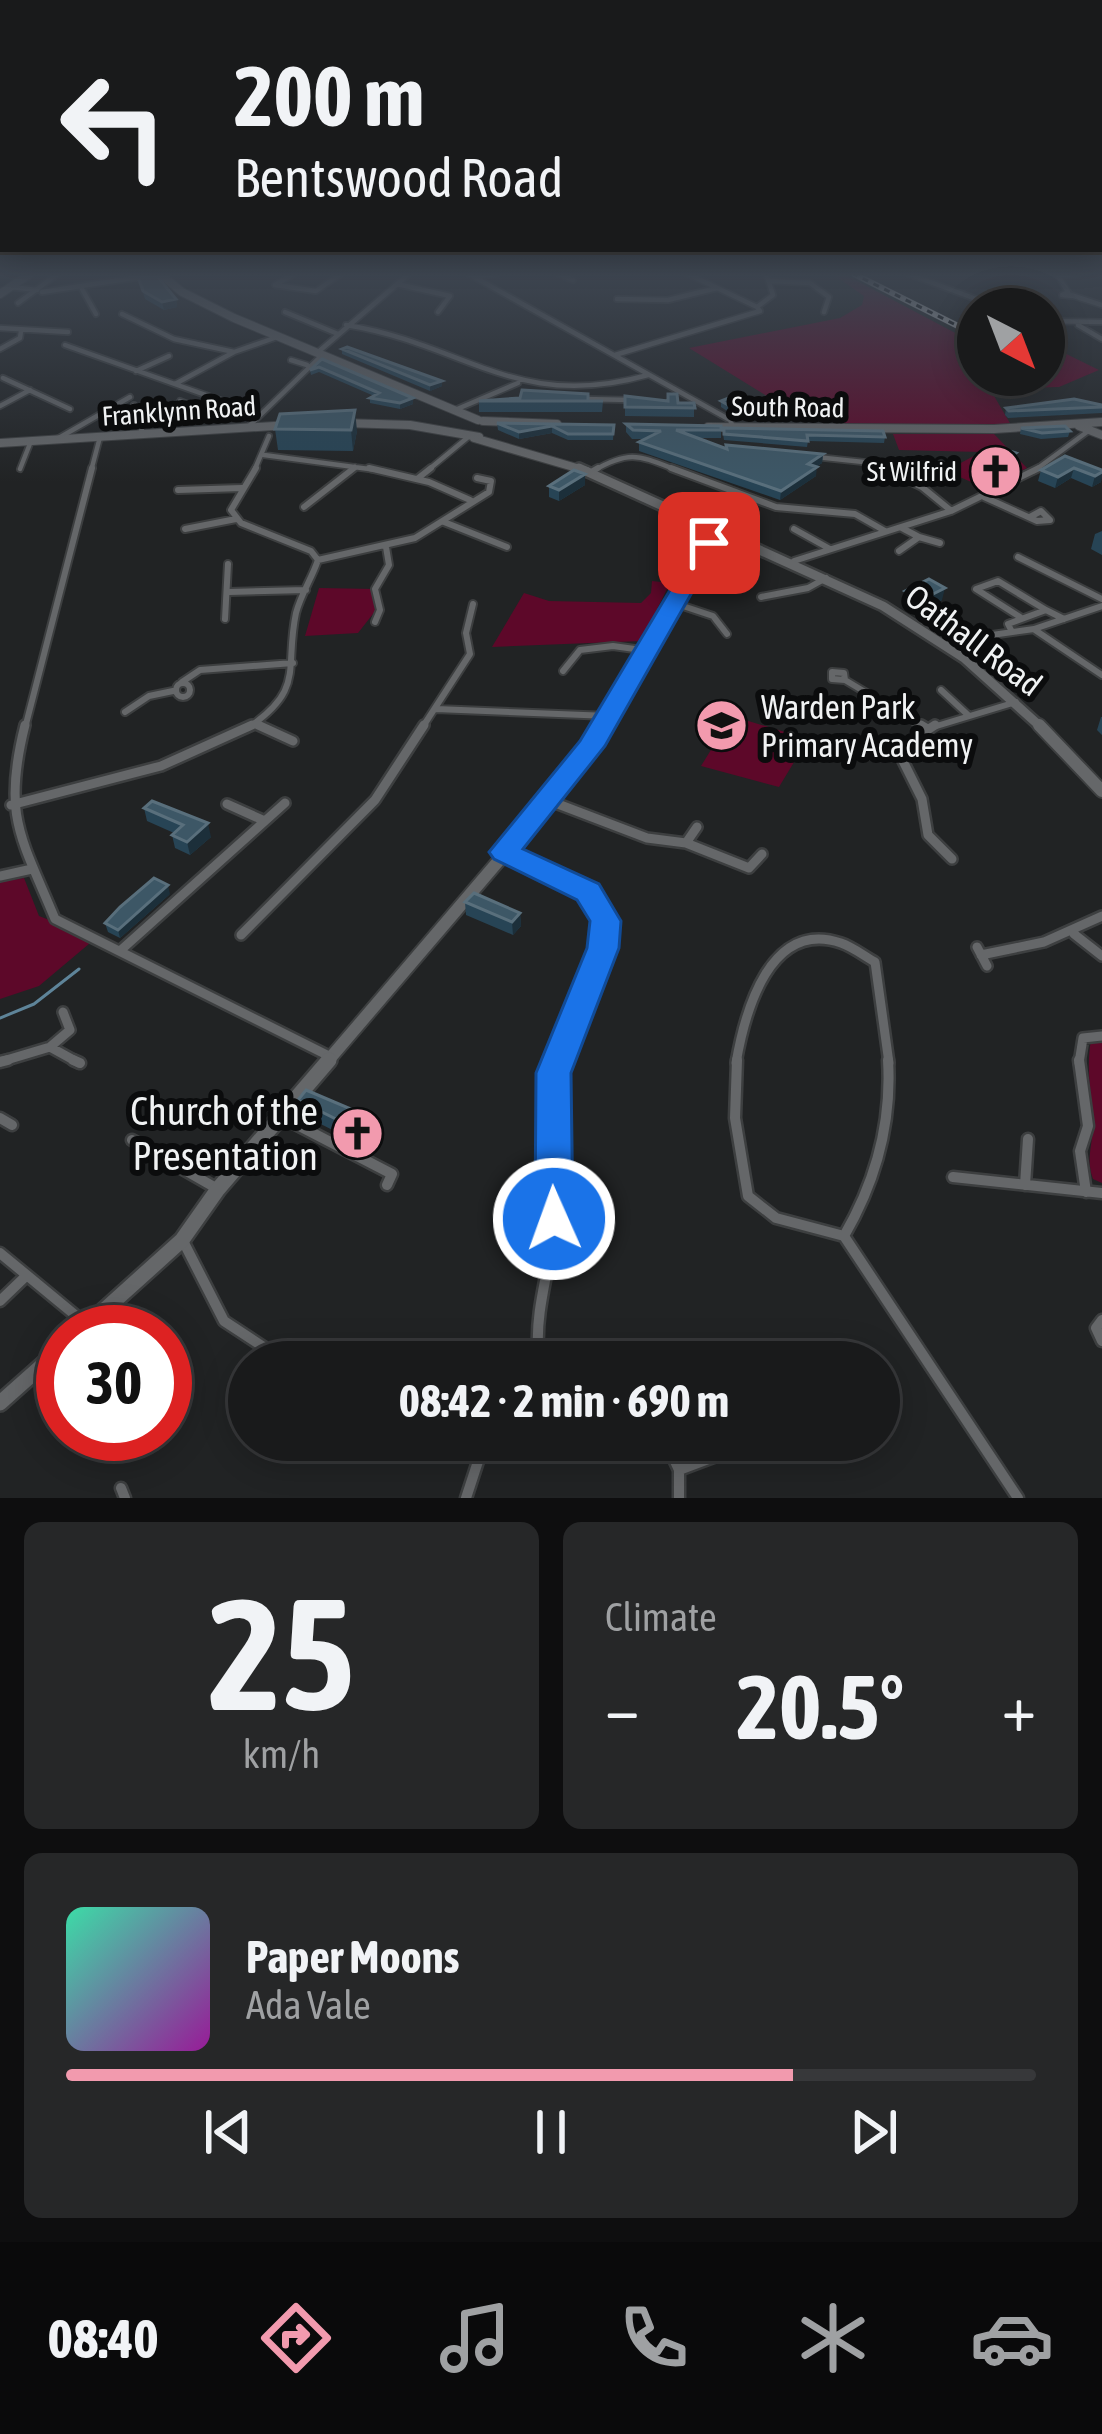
<!DOCTYPE html>
<html lang="en">
<head>
<meta charset="utf-8">
<style>
	body { margin:0; font-family:"Asap Condensed",sans-serif; background:#262728; color:#f1f3f6; height:100vh; display:flex; flex-direction:column; font-size:45px; white-space:nowrap }
	* { box-sizing:border-box; margin:0 }
	p { font-size:39px; color:#9fa1a3 }
	.icon { flex:none; width:66px; height:66px; fill:none; stroke:currentColor; stroke-width:2; stroke-linecap:round; stroke-linejoin:round }
	.map { position:relative; height:1498px; overflow:hidden }
	.details { display:flex; flex-direction:column; gap:24px; padding:24px; background:#0e0e0f; flex:1 }
	.details>* { flex:none }
	.top-card { position:absolute; left:0px; top:0px; width:1104px; height:252px; box-shadow:0 6px 30px #0003,0 0 0 3px #37383a; background:#191a1b; color:#f1f3f6; overflow:hidden }
	.needle { width:78px; rotate:138deg }
	.buttons { position:absolute; left:957px; top:288px; display:grid; gap:24px }
	.buttons a { display:grid; place-items:center; width:108px; height:108px; border-radius:50%; background:#191a1b; box-shadow:0 6px 30px #0003,0 0 0 3px #37383a; font-size:60px }
	.speed { position:absolute; left:36px; top:1305px; display:flex; gap:24px; font-size:60px; font-weight:700; text-align:center }
	.speed>* { display:grid; place-content:center; width:156px; height:156px; border-radius:50%; background:#191a1b; box-shadow:0 6px 30px #0003,0 0 0 3px #37383a; line-height:1 }
	.speed .limit { border:18px solid #d22; background:#fff; color:#111 }
	.pin { position:absolute; display:grid; place-items:center; width:102px; height:102px; color:#fff; margin:-51px; border-radius:24px; box-shadow:0 6px 18px #0006 }
	.me { position:absolute; width:132px; margin:-66px; rotate:358deg; stroke-linejoin:round; filter:drop-shadow(0 0 9px #0008) }
	.turn { display:flex; align-items:center; gap:42px; height:252px; padding:0 36px; font-size:54px }
	.turn .icon { width:156px; height:156px; stroke-width:2.5 }
	.turn b { display:block; font-size:84px; line-height:102px }
	.big { font-size:90px; font-weight:700; line-height:1.1 }
	.details .tile { flex:1; display:flex; flex-direction:column; justify-content:center; gap:18px; min-width:0; padding:0 42px; border-radius:18px; background:#262728 }
	.details .dial { align-items:center; gap:0 }
	.dial b { font-size:156px; line-height:1 }
	.song { display:flex; align-items:center; gap:36px }
	.cover { width:144px; height:144px; border-radius:18px; background:linear-gradient(135deg,hsl(160 70% 55%),hsl(300 70% 35%)) }
	.played { height:12px; border-radius:6px; background:linear-gradient(90deg,#f29aae 75%,#37383a 75%) }
	.keys { display:flex; justify-content:space-around; direction:ltr }
	.heat { display:flex; justify-content:space-between; align-items:center; font-size:66px; direction:ltr }
	.details .tiles { flex:1; display:grid; gap:24px; grid-template-columns:1fr 1fr }
	.tile:last-child { grid-column:span 2 }
	.trip { position:absolute; left:228px; top:1341px; width:672px; height:120px; border-radius:60px; background:#191a1b; box-shadow:0 6px 30px #0003,0 0 0 3px #37383a; font-weight:700; line-height:120px; text-align:center }
	.tabs { display:flex; height:192px; justify-content:space-around; align-items:center; background:#0a0a0b; color:#9fa1a3 }
	.tabs .icon { width:84px; height:84px }
	.tabs .on { color:#f29aae }
	.tabs b { font-size:54px; color:#f1f3f6 }
	.map>svg:first-child { display:block }
</style>
</head>
<body>
<div class="map">
<svg width="1102" height="1498" viewBox="0 0 1102 1498">
	<rect width="100%" height="100%" fill="#212324"/>
	<path fill="#5d0829" d="M831,273H842L978,345V375H1044L1055,370L1044,363V343L1099,370L1059,387L990,389L1011,425L839,426L835,416L791,411L689,348L840,318L862,305L864,296Z
		M893,434H994L1027,468L985,488L946,471L981,452L899,450Z
		M652,581L670,583L641,641L492,647L524,593L549,601L641,603L651,593Z
		M319,588L375,589L380,605L358,633L305,636Z
		M732,716L808,739L779,787L701,766Z
		M24,878L39,916L96,938L39,986L0,999V882Z
		M1091,1040L1102,1041V1183L1093,1179C1085,1158 1094,1142 1093,1120C1091,1092 1086,1068 1091,1040Z"/>
	<g fill="none" stroke-linecap="round" stroke-linejoin="round">
		<path stroke="#5e8499" stroke-width="3" d="M0,1018L34,1004L79,969"/>
		<defs>
			<path id="street-far3" d="M295,273L275,285L316,291L342,273
				M467,273L730,420L733,427
				M556,273L573,280
				M686,273L757,307
				M906,273L1003,309
				M1061,273L1058,276L1068,292
				M1059,276L1080,273
				M478,277L498,273
				M771,281L810,283L829,297L824,312
				M397,284L450,296L438,312
				M11,287L37,290
				M82,289L96,314
				M42,292L159,274
				M1066,293L1074,296L1062,295Z
				M1074,296L1102,305
				M617,299L668,300L717,288
				M18,303L59,273
				M285,312L338,334
				M122,314L174,339L234,352
				M1044,321L1102,322
				M346,325C465,344 516,412 648,375
				M1078,325L1102,339
				M0,328L68,332
				M65,345L259,414
				M0,349L20,338L21,331
				M317,353L410,273
				M615,355L760,311L757,307L773,295L766,273
				M291,360L307,365
				M136,371L169,356
				M3,378L70,409
				M175,384L234,352L277,337
				M582,399L633,400
				M134,405L135,416L147,415L140,434
				M0,406L30,390
				M455,410L518,383
				M147,415L195,407L180,401
				M248,427L321,356
				M57,439L130,397
				M264,455L384,471
				M816,457L873,463L889,471
				M20,469L31,441
				M91,471L100,437
				M254,471L269,436
				M350,471L355,467
				M427,471L467,438
				M593,471C631,449 640,456 679,471
				M1034,471L1091,429"/>
			<path id="street-far2" d="M369,468L429,482L470,500
				M671,468L776,507L855,514L885,531
				M883,468L922,487L949,509
				M591,472L598,468
				M417,479L431,468
				M178,490L242,488
				M984,497L1037,521L1050,520L1041,511L1030,517
				M304,507L354,468
				M444,522L507,547
				M185,529L236,519
				M794,529L830,549
				M919,537L940,543
				M899,551L919,537L902,528
				M1018,557L1102,599
				M318,560L415,538L489,492L491,481L477,478
				M794,561L951,511L1039,468
				M229,592L306,590
				M761,597L808,588L826,578
				M677,604L713,616L727,634
				M1020,617L976,589L998,581L1046,610
				M225,619L228,564
				M375,622L380,610L375,589L389,565L386,547
				M1035,630L1102,675
				M1012,632L1008,624L1046,610L1064,619
				M943,642L1034,629L1102,606
				M563,671L580,650L613,646L649,651
				M832,672L844,673L845,680L832,679Z
				M845,680L925,728
				M182,682L200,670L293,663
				M176 690a7 7 0 1 1 14 0a7 7 0 1 1-14 0Z
				M941,690L968,715
				M436,709L609,716
				M125,712L149,696L173,691
				M255,723L265,728
				M25,728L92,468
				M248,728C306,688 284,670 296,613C301,594 312,578 318,560L311,551L241,523L231,510L256,468
				M422,728L470,654L466,633L473,604
				M930,728L1016,702"/>
			<path id="street-far1" d="M25,725C2,816 21,837 55,919L331,1057
				M258,725L293,741
				M921,725L926,728
				M935,725L909,742L900,755L922,799L928,835L952,859
				M550,801L647,838L686,843L749,868L762,854
				M227,804L265,821
				M11,805L161,766L252,725
				M686,843L697,827
				M505,852L574,885L603,916L602,949L557,1063
				M0,876L32,869
				M1074,934L1102,956
				M241,935L375,800L424,725
				M977,947L987,966
				M121,950L285,803
				M981,955L1044,942L1102,916
				M50,1047L79,1063
				M0,1062L50,1047L70,1030L63,1012
				M736,1063C745,1011 770,919 841,943C853,947 864,956 875,962L889,1063
				M1079,1063L1083,1038L1102,1036"/>
			<path id="street" d="M73,1060L80,1063
				M737,1060L735,1118L748,1196L776,1218L844,1236
				M1079,1060L1088,1126L1080,1151L1086,1192
				M0,1062L8,1060
				M282,1117L392,1174L387,1185
				M0,1118L12,1125
				M132,1140L216,1188
				M953,1177L1102,1193
				M1025,1185L1028,1139
				M844,1236L1018,1498
				M844,1236C876,1181 892,1124 888,1060
				M183,1241L224,1321L271,1352L460,1362
				M0,1253L86,1324
				M0,1301L26,1276
				M1102,1320L1096,1328L1102,1341
				M538,1346C536,1305 551,1267 553,1226C557,1171 541,1114 558,1060
				M538,1346L552,1362
				M462,1362L538,1346
				M665,1440L679,1470V1498
				M679,1470L743,1446V1440
				M121,1488L125,1498
				M466,1498L485,1440"/>
			<path id="secondary-far3" d="M159,273L182,292L234,318L478,420
				M0,294L31,273
				M483,421L557,424
				M344,423L410,425L479,437
				M1079,426L1102,435
				M708,427L994,429L1102,422
				M474,438L587,471
				M0,443L290,425"/>
			<path id="secondary-far2" d="M579,468L883,606L964,658L1042,728
				M601,728L677,604L698,556L725,531"/>
			<path id="secondary-far1" d="M1039,725L1102,791
				M326,1063L572,775L603,725"/>
			<path id="secondary" d="M80,1332L182,1240L218,1189L329,1060
				M0,1403L63,1347"/>
		</defs>
		<use href="#street-far3" stroke="#3d3f40" stroke-width="8"/>
		<use href="#street-far2" stroke="#3d3f40" stroke-width="10"/>
		<use href="#street-far1" stroke="#3d3f40" stroke-width="14"/>
		<use href="#street" stroke="#3d3f40" stroke-width="15"/>
		<use href="#secondary-far3" stroke="#3d3f40" stroke-width="10"/>
		<use href="#secondary-far2" stroke="#3d3f40" stroke-width="14"/>
		<use href="#secondary-far1" stroke="#3d3f40" stroke-width="16"/>
		<use href="#secondary" stroke="#3d3f40" stroke-width="20"/>
		<use href="#street-far3" stroke="#656769" stroke-width="4.5"/>
		<use href="#street-far2" stroke="#656769" stroke-width="6"/>
		<use href="#street-far1" stroke="#656769" stroke-width="9"/>
		<use href="#street" stroke="#656769" stroke-width="10"/>
		<use href="#secondary-far3" stroke="#656769" stroke-width="8"/>
		<use href="#secondary-far2" stroke="#656769" stroke-width="9"/>
		<use href="#secondary-far1" stroke="#656769" stroke-width="12"/>
		<use href="#secondary" stroke="#656769" stroke-width="15"/>
		<defs>
			<path id="rail" d="M852,273L978,336
				M1044,367L1050,370"/>
		</defs>
		<use href="#rail" stroke="#dbddde" stroke-width="6"/>
		<use href="#rail" stroke="#0b0c0d" stroke-width="3" stroke-dasharray="6" stroke-linecap="butt"/>
	</g>
	<path fill="#274455" d="M138,277L176,299L177,307L164,310L145,299Z
		M342,349L442,381V386L430,391L342,354Z
		M322,359L413,398V404L400,409L370,403V398L374,396L319,372L311,375L310,370Z
		M625,396L678,403H694V417L625,416Z
		M479,401H603L602,412H479Z
		M721,401L767,409L829,410L828,417L738,418L721,407Z
		M1102,405V413L1008,418L1005,415L1006,408Z
		M280,414L357,431L353,451L278,450L275,429Z
		M497,423L614,425L613,440H568L552,433L519,439L498,430Z
		M626,424L721,426V438H698L727,449L823,454L822,463L816,467V476L780,500L639,451V442L645,439H632L626,432Z
		M1021,428L1070,431L1068,437L1041,439L1020,434Z
		M723,434H724L885,437L884,443L808,441L807,447L724,440Z
		M1016,453L1013,467L995,480L980,473L983,459Z
		M1065,456L1102,470L1101,482L1092,487L1071,478L1055,488L1038,481L1041,470Z
		M585,485L559,501L549,497V486Z
		M1102,531V555L1091,549L1095,534Z
		M905,591L942,600L919,612L903,603Z
		M1101,717H1102V735L1097,730Z
		M144,808L211,837L190,855L175,848L172,835L174,833L147,821Z
		M170,894L120,938L108,932L105,923Z
		M465,902L520,913L521,926L513,935L466,915Z
		M298,1100L379,1135L368,1148L301,1114Z"/>
	<path fill="#1c2f3a" d="M176,299L177,307L164,310L162,302Z
		M442,381V386L430,391V385Z
		M413,398V404L400,409V403Z
		M355,410L357,431L353,451L351,430Z
		M552,426V433L519,439V432Z
		M1016,453L1013,467L995,480L999,465Z
		M823,454L822,463L807,472L808,464Z
		M817,467L816,476L780,500L781,491Z
		M1074,468L1071,478L1055,488L1058,477Z
		M1102,472L1101,482L1092,487L1095,476Z
		M585,474V485L559,501V490Z
		M945,588L942,600L919,612L921,600Z
		M208,823L211,837L190,855L187,842Z
		M168,885L170,894L120,938L118,930Z
		M520,913L521,926L513,935L512,922Z
		M377,1120L379,1135L368,1148L366,1134Z"/>
	<path fill="#3d5766" stroke="#596f7c" stroke-width="3" d="M157,276L176,299L162,302L143,291L138,277Z
		M347,347L442,381L430,385L342,349Z
		M322,359L413,398L400,403L370,398L379,393L319,367L310,370Z
		M522,390L588,394V401H603H479L520,398Z
		M668,394H677L678,403H694L695,408L625,407V396L668,401Z
		M739,394L767,409L829,410L739,411L721,401Z
		M1074,399L1102,405V407L1009,411L1006,408Z
		M355,410L351,430L275,429L280,414Z
		M497,423L614,425L613,434H568L552,426L519,432Z
		M626,424L721,426V430H676L727,449L726,445L823,454L808,464L817,467L781,491L639,442L661,431L633,430Z
		M1065,426L1070,431L1042,433L1021,428Z
		M724,428L883,431L885,437L807,435L808,441L724,434Z
		M1000,448L1016,453L999,465L983,459Z
		M1065,456L1102,470V472L1095,476L1074,468L1058,477L1041,470Z
		M574,470L585,474L559,490L549,486Z
		M929,579L945,588L921,600L905,591Z
		M152,801L208,823L187,842L172,835L183,825L144,808Z
		M154,878L168,885L118,930L105,923L120,907Z
		M474,893L520,913L512,922L465,902Z
		M306,1090L377,1120L366,1134L298,1100Z"/>
	<linearGradient id="sky" x2="0" y2="1"><stop stop-color="#121314"/><stop offset="0.57" stop-color="#3d4550"/><stop offset="1" stop-color="#3d4550" stop-opacity="0"/></linearGradient>
	<rect width="1102" height="482" fill="url(#sky)"/>
	<path fill="#1a73e8" stroke="#114b97" stroke-width="3" d="M709,537L720,543L605,746L523,849L599,884L621,921L619,948L571,1073L573,1219L568,1231L554,1236L540,1231L535,1219L536,1073L587,948L590,921L577,900L494,859L489,852L580,741L698,543Z"/>
	<defs>
		<symbol id="church-disc" viewBox="-11 -11 22 22"><circle r="9.5" fill="#f29aae" stroke="#0b0c0d"/><path d="M-1.2-6h2.4v3.5h3.3v2.4h-3.3V6h-2.4V-.1h-3.3v-2.4h3.3Z" fill="#111"/></symbol>
		<symbol id="school-disc" viewBox="-11 -11 22 22"><circle r="9.5" fill="#f29aae" stroke="#0b0c0d"/><path d="M0-5L7-2L0 1L-7-2ZM-4 1L0 2.5L4 1V4Q0 6-4 4Z" fill="#111"/></symbol>
	</defs>
	<g fill-rule="evenodd">
		<use href="#church-disc" x="966" y="442" width="59" height="59"/>
		<use href="#school-disc" x="692" y="696" width="59" height="59"/>
		<use href="#church-disc" x="328" y="1104" width="59" height="59"/>
	</g>
	<g text-anchor="middle" dominant-baseline="central" stroke-width="12" stroke-linejoin="round" paint-order="stroke">
		<g font-size="27" fill="#f0f2f3" stroke="#0b0c0d">
			<text transform="translate(788 407) rotate(1)">South Road</text>
			<text transform="translate(179 411) rotate(-4)">Franklynn Road</text>
		</g>
		<g font-size="27" fill="#f0f2f3" stroke="#0b0c0d" text-anchor="end">
			<text x="957" y="471">St Wilfrid</text>
		</g>
		<g font-size="33" fill="#f0f2f3" stroke="#0b0c0d">
			<text transform="translate(974 640) rotate(37)">Oathall Road</text>
		</g>
		<g font-size="33" fill="#f0f2f3" stroke="#0b0c0d" text-anchor="start">
			<text x="761" y="707">Warden Park<tspan x="761" dy="38">Primary Academy</tspan></text>
		</g>
		<g font-size="39" fill="#f0f2f3" stroke="#0b0c0d" text-anchor="end">
			<text x="318" y="1111">Church of the<tspan x="318" dy="45">Presentation</tspan></text>
		</g>
	</g>
</svg>
<div class="buttons">
<a><svg class="needle" viewBox="-14 -14 28 28"><path d="M0-13l5 13h-10z" fill="#e53935"/><path d="M0 13l5-13h-10z" fill="#9fa1a3"/></svg></a>
</div>
<div class="speed"><div class="limit">30</div></div>
<div class="pin" style="left:709px;top:543px;background:#d93025"><svg class="icon" aria-label="arrive" viewBox="0 0 24 24"><path d="M6 21V4h12l-3 4 3 4H6"/></svg></div>
<svg class="me" style="left:554px;top:1219px" viewBox="-20 -20 40 40"><circle r="17" fill="#1a73e8" stroke="#fff" stroke-width="3"/><path d="M0-11L8 9 0 5-8 9z" fill="#fff"/></svg>
<div class="trip">08:42 · 2 min · 690 m</div>
<div class="top-card">
<div class="turn"><svg class="icon" aria-label="left" viewBox="0 0 24 24"><path d="M17 20v-9H6M10 6l-5 5 5 5"/></svg><div><b>200 m</b>Bentswood Road</div></div>
</div>
</div>
<section class="details">
<div class="tiles">
<div class="tile dial"><b>25</b><p>km/h</p></div>
<div class="tile"><p>Climate</p>
<div class="heat"><a>−</a><b class="big">20.5°</b><a>+</a></div>
</div>
<div class="tile">
<div class="song"><i class="cover"></i><div><b>Paper Moons</b><p>Ada Vale</p></div></div>
<div class="played"></div>
<div class="keys"><svg class="icon" aria-label="previous" viewBox="0 0 24 24"><path d="M18 5L8 12l10 7zM5 5v14"/></svg><svg class="icon" aria-label="pause" viewBox="0 0 24 24"><path d="M8 5v14M16 5v14"/></svg><svg class="icon" aria-label="next" viewBox="0 0 24 24"><path d="M6 5l10 7-10 7zM19 5v14"/></svg></div>
</div>
</div>
</section>
<nav class="tabs">
<b>08:40</b>
<svg class="icon on" aria-label="directions" viewBox="0 0 24 24"><path d="M12 3l9 9-9 9-9-9zM9 14v-3h6M13 9l2 2-2 2"/></svg>
<svg class="icon" aria-label="music" viewBox="0 0 24 24"><path d="M9 18V5l10-2v13"/><circle cx="6" cy="18" r="3"/><circle cx="16" cy="16" r="3"/></svg>
<svg class="icon" aria-label="phone" viewBox="0 0 24 24"><path d="M5 4h4l2 5-3 2q2 4 5 5l2-3 5 2v4C11 20 4 13 5 4z"/></svg>
<svg class="icon" aria-label="climate" viewBox="0 0 24 24"><path d="M12 3v18M4 7l16 10M4 17L20 7"/></svg>
<svg class="icon" aria-label="car" viewBox="0 0 24 24"><path d="M5 17H2v-5l4-1 3-4h7l3 4 3 1v5h-3M9 17h6M6 11h13"/><circle cx="7" cy="17" r="2"/><circle cx="17" cy="17" r="2"/></svg>
</nav>
</body>
</html>
